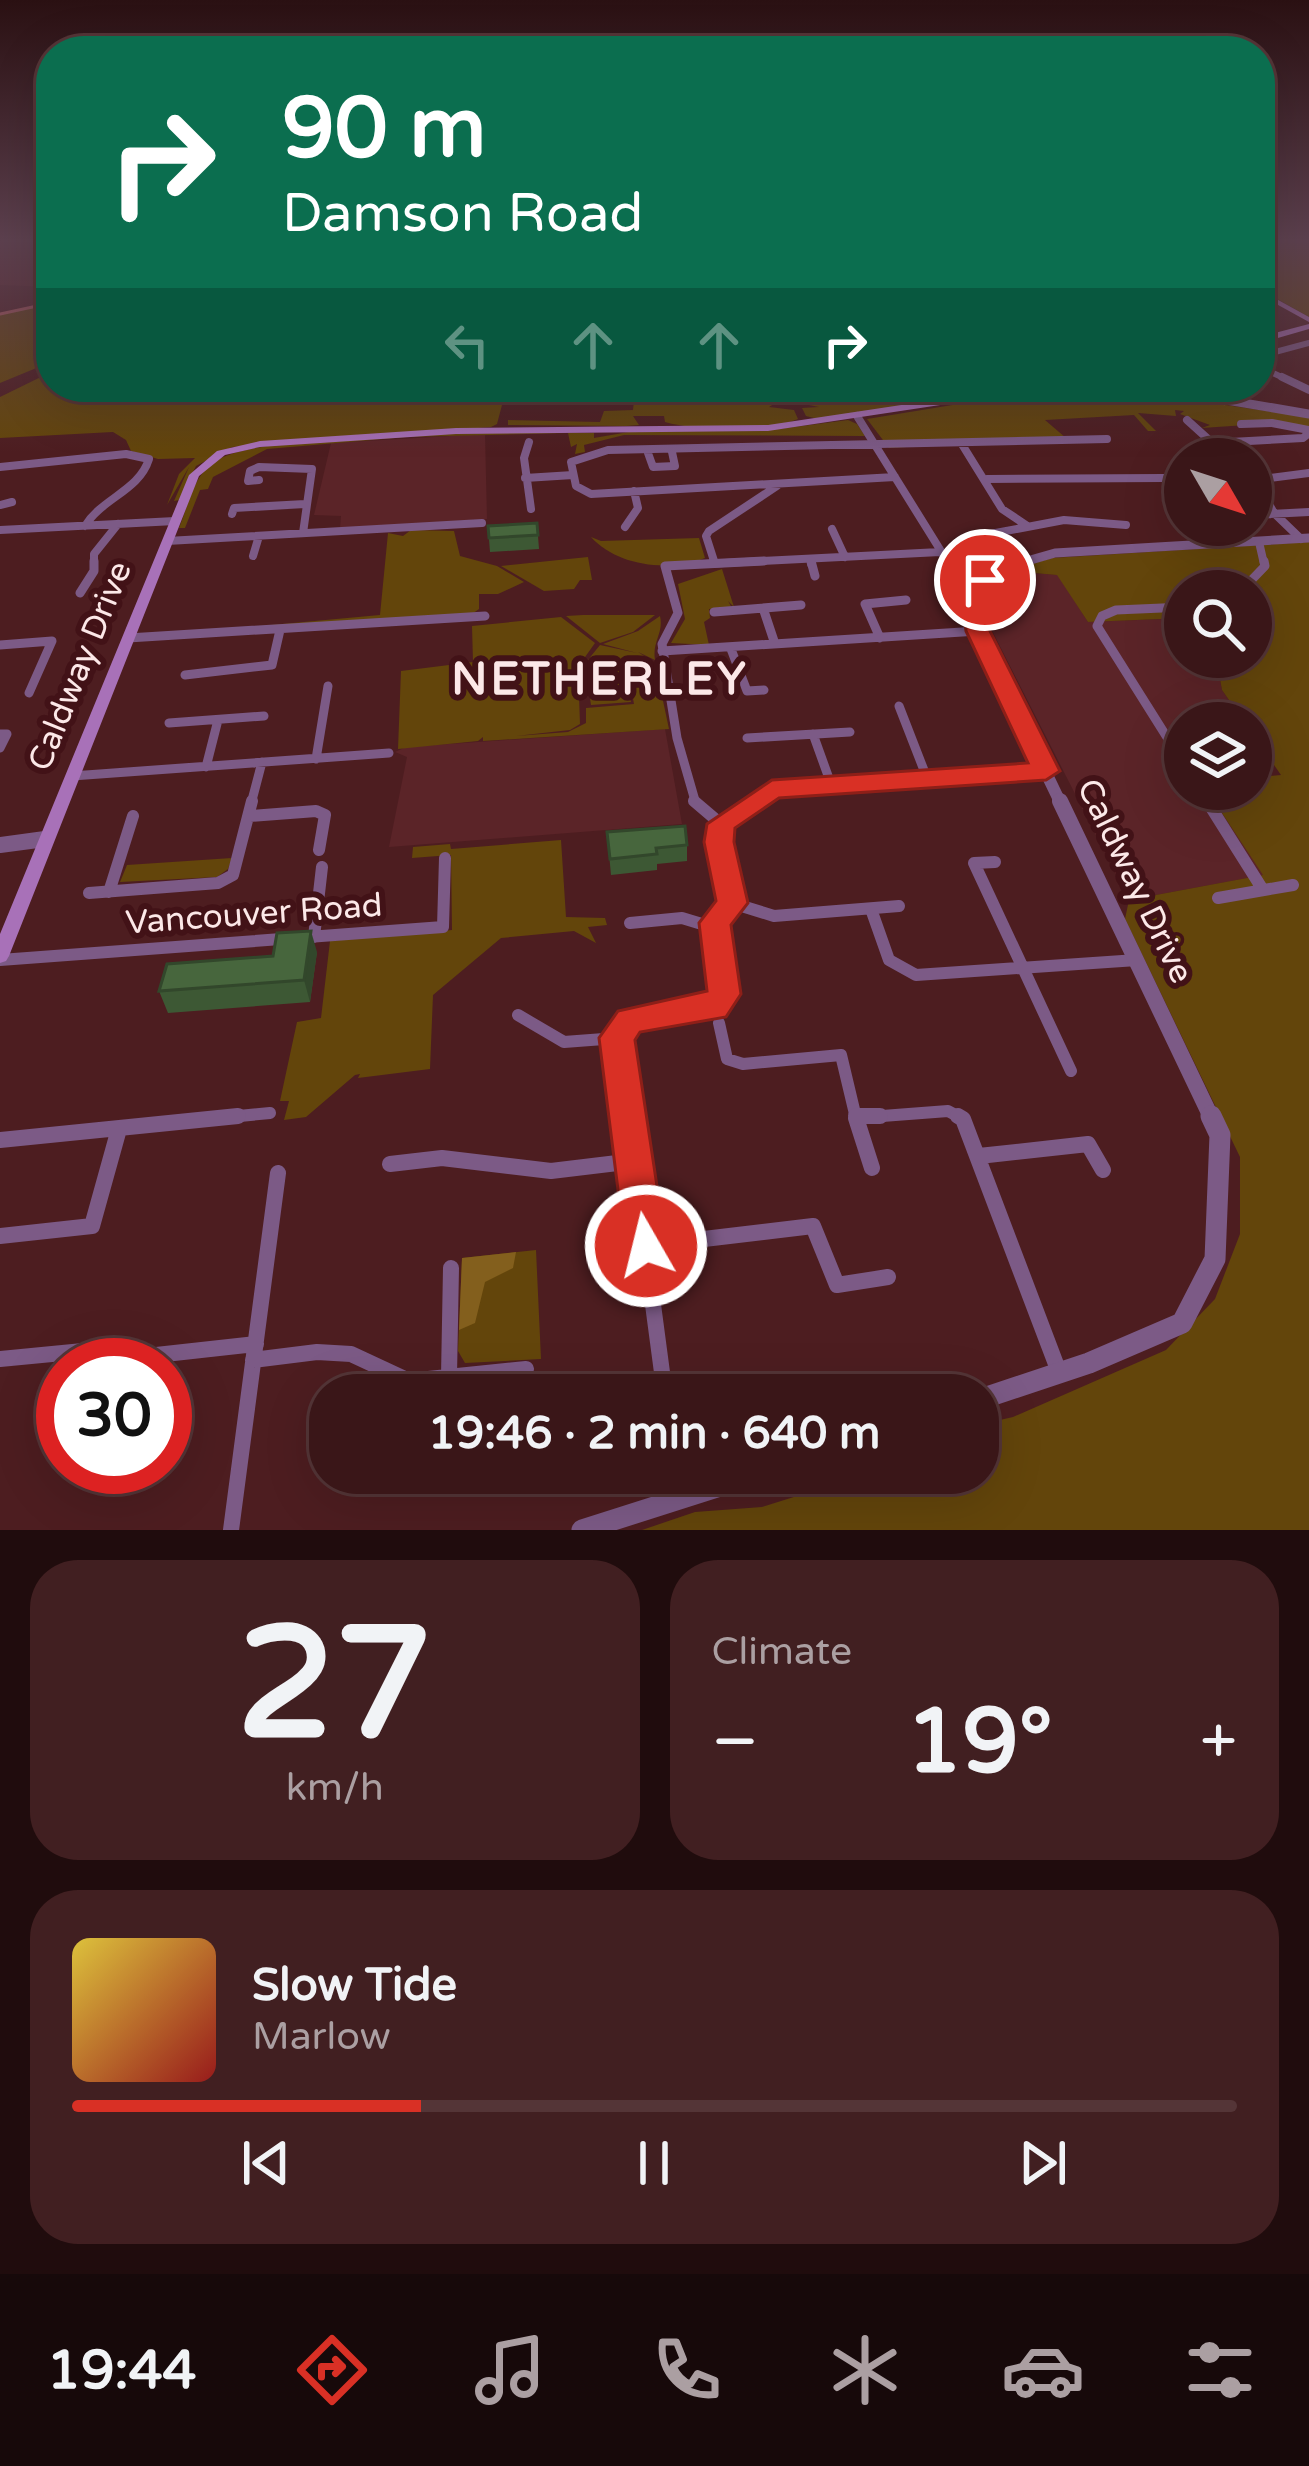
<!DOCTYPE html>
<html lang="en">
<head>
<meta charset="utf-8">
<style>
	body { margin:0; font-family:"Varela Round",sans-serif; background:#411f21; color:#f1f3f6; height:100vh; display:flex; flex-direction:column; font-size:45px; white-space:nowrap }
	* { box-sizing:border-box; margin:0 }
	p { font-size:39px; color:#ab9fa2 }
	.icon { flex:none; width:66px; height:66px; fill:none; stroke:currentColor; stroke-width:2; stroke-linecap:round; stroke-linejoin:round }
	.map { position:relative; height:1530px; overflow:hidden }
	.side { display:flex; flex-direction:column; gap:30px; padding:30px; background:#200c0d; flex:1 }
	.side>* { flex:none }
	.top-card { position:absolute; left:36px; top:36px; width:1239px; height:366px; border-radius:48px; box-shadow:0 12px 48px #0002,0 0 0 3px #543537; background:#0b6e4f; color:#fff; overflow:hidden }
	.needle { width:78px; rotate:129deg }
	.tools { position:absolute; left:1164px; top:438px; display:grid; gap:24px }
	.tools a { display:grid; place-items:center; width:108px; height:108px; border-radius:50%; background:#3a1618; box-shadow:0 12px 48px #0002,0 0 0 3px #543537; font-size:60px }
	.speed { position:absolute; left:36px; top:1338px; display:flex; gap:24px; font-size:60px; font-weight:700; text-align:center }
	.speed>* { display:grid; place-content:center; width:156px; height:156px; border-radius:50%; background:#3a1618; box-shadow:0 12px 48px #0002,0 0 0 3px #543537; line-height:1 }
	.speed .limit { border:18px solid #d22; background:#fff; color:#111 }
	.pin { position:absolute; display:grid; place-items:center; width:102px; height:102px; color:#fff; margin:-51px; border:6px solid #fff; border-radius:50%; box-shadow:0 3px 12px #0007 }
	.me { position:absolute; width:132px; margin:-66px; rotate:352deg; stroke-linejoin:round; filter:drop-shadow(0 0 9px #0008) }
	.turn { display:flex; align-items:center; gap:42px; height:252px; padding:0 48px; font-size:54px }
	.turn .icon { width:156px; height:156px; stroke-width:2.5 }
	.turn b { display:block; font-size:84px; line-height:102px }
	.lanes { display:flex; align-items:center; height:114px; padding:0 48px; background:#0003; justify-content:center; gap:60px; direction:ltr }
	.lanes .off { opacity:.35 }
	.big { font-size:90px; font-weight:800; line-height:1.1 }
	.side .widget { flex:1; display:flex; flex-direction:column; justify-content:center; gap:18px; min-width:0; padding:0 42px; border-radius:48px; background:#411f21 }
	.side .dial { align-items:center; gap:0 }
	.dial b { font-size:156px; line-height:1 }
	.song { display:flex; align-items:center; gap:36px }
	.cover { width:144px; height:144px; border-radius:18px; background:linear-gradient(135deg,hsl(50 70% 55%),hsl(0 70% 35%)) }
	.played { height:12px; border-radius:6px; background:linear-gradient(90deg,#d93025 30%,#543537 30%) }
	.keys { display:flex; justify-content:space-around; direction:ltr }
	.heat { display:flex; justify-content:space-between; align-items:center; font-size:66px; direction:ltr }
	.side .tiles { flex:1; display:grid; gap:30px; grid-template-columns:1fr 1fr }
	.widget:last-child { grid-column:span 2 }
	.trip { position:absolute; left:309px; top:1374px; width:690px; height:120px; border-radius:48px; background:#3a1618; box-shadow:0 12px 48px #0002,0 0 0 3px #543537; font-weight:800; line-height:120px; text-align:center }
	.dock { display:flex; height:192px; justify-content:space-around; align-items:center; background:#17090a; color:#ab9fa2 }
	.dock .icon { width:84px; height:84px }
	.dock .active { color:#d93025 }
	.dock b { font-size:54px; color:#f1f3f6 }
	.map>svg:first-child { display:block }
</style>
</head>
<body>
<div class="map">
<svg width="1309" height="1530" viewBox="0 0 1309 1530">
	<rect width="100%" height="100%" fill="#4d1d20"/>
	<path fill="#5b2428" d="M6,239H51V287L0,285V242Z
		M485,434L487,519L340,528L341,516L314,515L331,443Z
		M1022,572L1058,575L1088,622L1185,618V657H1216L1222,690L1245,723H1185V789H1206L1264,875L1129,900L979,605L996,583Z
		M665,729L682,824L389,847L407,757L395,752L406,747Z"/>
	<path fill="#63450b" d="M1260,239H1309V317L1260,289Z
		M51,302V362L0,383V313Z
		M51,372V387H471V395H497L502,405L497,424L491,427L232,447L196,466L179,500L174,501L189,467L167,505L179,474L195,458L158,459L131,451L126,440L113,432L0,438V397Z
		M553,387H739L777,402L769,407L794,410L798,419C764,432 701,432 665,422L664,416H633L639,425L626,426L508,425V420L600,422L604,411L633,410L635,391L573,392L571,396L552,393Z
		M760,387H987L995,391L818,419L806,416L802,408L819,407L789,401Z
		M1063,387H1138L1177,398L1309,417V428L1275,423L1202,428L1210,425L1180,414L1184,411L1175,410L1176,416L1138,413L1156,431H1148L1134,415L1045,420L1066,438L889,448L867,419Z
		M848,420L857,424L865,436L624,435L584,445L585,452L575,454L577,444L571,447L568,433L407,437L267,449L213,477L208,489L200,490L185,528H179C188,506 193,478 212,463C255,429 528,433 594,433V438L634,431L779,429Z
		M411,530L454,531L460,556L497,566L524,582L498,594H479V609L472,614L260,626L380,615L388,533L403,536Z
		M591,537L601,541L699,538L705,558C667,573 616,565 591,537Z
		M1309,542V1530H642L695,1512L762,1507L870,1473H978V1425L1013,1417L1166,1350L1215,1299L1240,1234V1157L1125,919L1129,900L1263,875L1206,789H1251V778L1281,775L1251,732V723H1245L1222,690L1216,657H1251V591H1185V618L1088,622L1057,575L1022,572L996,583L1016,568L1052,558Z
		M588,557L592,580H580L574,589L544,591L501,566Z
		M722,569L734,607L728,601L732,608L709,609L710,618L704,622L709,645L671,643L685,619L678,584Z
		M583,615H655L633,632L600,643L566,616Z
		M660,616C664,633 652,641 655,660L638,652L655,663L669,729L483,741V737L478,741L398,749L401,671L473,662L472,626L561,617L595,643L578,667L580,724L570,730L516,736L568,732L586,723V708L634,704L627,666L583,669V666L600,645L637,653L603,644L638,631Z
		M625,668L631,702L591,705L586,671Z
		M561,840L566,917L605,918L607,925L588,927L596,943L574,931L501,938L433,995L430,1069L358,1078L360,1074L355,1075L306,1117L284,1120L289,1101H280L297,1022L321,1018L330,941L452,930L451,855L412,858L413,847L450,844L451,849Z
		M232,858L228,869L217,877L120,882L127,865Z
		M536,1250L541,1359L465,1363L458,1351L462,1258Z"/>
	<path fill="#835f1d" d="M516,1252L513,1268L485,1282L475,1323L459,1330L462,1258Z"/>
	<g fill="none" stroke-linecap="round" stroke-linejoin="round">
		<path stroke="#bb6165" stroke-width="3" d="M0,314L51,303"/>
		<path stroke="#7c5a86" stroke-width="6" d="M1260,356L1309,343
			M1260,367L1288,380"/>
		<path stroke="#7c5a86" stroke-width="8" d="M1282,377L1309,390
			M1207,387L1224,401
			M857,416L949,564
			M1187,420L1229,458
			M1241,424L1272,423L1309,430
			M529,442L524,458L531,509
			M1212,443L1303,438L1309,433
			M963,446L1002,509L1026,525
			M648,453L653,467L675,466L672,452
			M0,467L126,454L149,459C139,491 102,498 85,526
			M895,477L591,494L576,486L571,462L608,450L1107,439
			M525,478L573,475
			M987,479L1164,478
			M259,480L248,481L250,471L259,467L312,469L303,533
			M0,505L12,502
			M232,514L234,508L305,504
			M1251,515L1309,512
			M625,527L638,508L634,491
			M832,529L845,557
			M0,530L175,521
			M990,534L1064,520L1126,525
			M1301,539L1274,513L1255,480L1309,473
			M167,541L482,523
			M1259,542L1264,564
			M253,556L259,536
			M810,559L811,564
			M94,564V554L118,524
			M705,564L940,552
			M715,564L706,536L709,531L777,486"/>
		<path stroke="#7c5a86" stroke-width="9" d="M811,561L815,576
			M947,561L951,567L985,580
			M1241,591L1265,566L1264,561
			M80,593L94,571V561
			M1185,607L1116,610L1102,616L1097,626L1185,766
			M763,608L775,644
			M714,612L801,605
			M128,638L485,616
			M880,638L865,604L906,600
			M0,645L52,641L29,693
			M731,649L747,691L764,690
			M662,651L978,631
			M185,675L272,665L280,630
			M899,706L927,778
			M169,723L264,716
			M0,734H7L0,748
			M813,734L831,784
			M747,738L850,732
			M316,759L328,686
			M206,767L218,720
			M72,776L389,753
			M1199,789L1209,804
			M251,804L262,762
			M696,804L677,738L662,644L678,613L665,566L764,561
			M750,804L772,789L1046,771"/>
		<path stroke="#7c5a86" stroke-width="12" d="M694,801L721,824
			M1207,801L1263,890
			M250,816L316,811L325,815L319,850
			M721,824L754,801
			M995,862L974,863L1071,1071
			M109,892L133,816
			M89,893L218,883L233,875L252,801
			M1218,898L1293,885
			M732,903L774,916L899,906
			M871,909L889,960L916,975L1137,960
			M630,923L682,918L715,928
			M314,937L322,867
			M0,960L443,927L445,858
			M518,1015L564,1042L617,1038
			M719,1023L727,1059L743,1064L841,1055L856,1118L948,1111L963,1119
			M208,1119L270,1113
			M628,1119L617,1038L630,1020L714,1007L724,994L715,923L732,903L719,842L721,824"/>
		<path stroke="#7c5a86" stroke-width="16" d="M628,1116L665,1395
			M856,1116H880
			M958,1116L963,1119L1059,1372
			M856,1118L872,1168
			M0,1140L238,1116
			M979,1156L1088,1144L1103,1170
			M390,1164L442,1158L551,1171L634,1161
			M0,1236L92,1226L119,1129
			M645,1246L813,1226L837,1285L888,1277
			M0,1359L83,1351L111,1360L256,1344
			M253,1360L317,1352L351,1354L409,1381L526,1369
			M449,1376L451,1268
			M675,1473L678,1499
			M77,1474L78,1467
			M231,1530L278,1173"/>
		<path stroke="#7c5a86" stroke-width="9" d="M1149,387L1309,414
			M1017,564L1055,553L1309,538"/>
		<path stroke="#7c5a86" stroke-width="12" d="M1027,561L1003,568L973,593L978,631L1061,804"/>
		<path stroke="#7c5a86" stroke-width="16" d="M1060,801L1212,1119
			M0,845L45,839"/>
		<path stroke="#7c5a86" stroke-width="21" d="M978,1400L1089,1363L1182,1323L1215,1259L1220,1135L1211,1116
			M582,1530L761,1473"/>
		<path fill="#a871b8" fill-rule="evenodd" d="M1260,290L1309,317V322L1260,295Z
			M1309,324V329L1260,343V337Z
			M1021,387H1044L1039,390L768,431L456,434L260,447L225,455L199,476L9,956L6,961L0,963V934L189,475L217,451L260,441L456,428L768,425Z"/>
	</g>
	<path fill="#3d5834" d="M537,523L539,549L490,552L488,526Z
		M607,832L687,845V861L657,864V870L611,875Z
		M317,952L310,1002L168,1013L159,991Z"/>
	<path fill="#32472b" d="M311,931L317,952L310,1002L304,980Z"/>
	<path fill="#47663d" stroke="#32472b" stroke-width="3" d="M537,523L538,535L489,538L488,526Z
		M685,826L687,845L656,848L657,854L610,859L607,832Z
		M311,931L304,980L159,991L167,964L273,956L277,933Z"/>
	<linearGradient id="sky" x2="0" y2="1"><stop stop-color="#2a1012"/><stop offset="0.53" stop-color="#5c404e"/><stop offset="1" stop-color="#5c404e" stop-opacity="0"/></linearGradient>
	<rect width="1309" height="453" fill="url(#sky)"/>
	<path fill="#d93025" stroke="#8d1f18" stroke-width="3" d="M985,573L996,580L984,594L990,631L1060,771L1046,780L779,798L735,828L734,842L748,903L731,925L741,994L726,1017L640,1032L635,1040L666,1246L660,1260L646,1265L631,1260L625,1246L599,1038L618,1011L707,991L699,923L716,901L704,842L707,824L772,780L1028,763L966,631L962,593Z"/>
	<g text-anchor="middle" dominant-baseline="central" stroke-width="12" stroke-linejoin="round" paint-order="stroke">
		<g font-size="33" fill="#fce8e8" stroke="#421217">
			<text transform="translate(80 666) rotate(-68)">Caldway Drive</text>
			<text transform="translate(1135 881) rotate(64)">Caldway Drive</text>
			<text transform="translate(254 914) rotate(-4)">Vancouver Road</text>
		</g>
		<g font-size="45" font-weight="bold" letter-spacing="3" fill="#fce8e8" stroke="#421217">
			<text x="600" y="680">NETHERLEY</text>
		</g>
	</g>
</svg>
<div class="tools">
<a><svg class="needle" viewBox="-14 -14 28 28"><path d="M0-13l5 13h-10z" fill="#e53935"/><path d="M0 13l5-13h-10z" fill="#ab9fa2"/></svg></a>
<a><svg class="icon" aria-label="search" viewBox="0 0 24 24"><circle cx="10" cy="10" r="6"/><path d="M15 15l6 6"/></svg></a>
<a><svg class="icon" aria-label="layers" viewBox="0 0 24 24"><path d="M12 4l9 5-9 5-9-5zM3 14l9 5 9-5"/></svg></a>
</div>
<div class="speed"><div class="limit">30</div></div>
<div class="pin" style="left:985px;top:580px;background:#d93025"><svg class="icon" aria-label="arrive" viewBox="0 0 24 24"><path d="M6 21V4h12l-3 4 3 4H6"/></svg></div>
<svg class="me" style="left:646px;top:1246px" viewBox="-20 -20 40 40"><circle r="17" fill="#d93025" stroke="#fff" stroke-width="3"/><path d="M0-11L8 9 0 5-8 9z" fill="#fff"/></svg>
<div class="trip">19:46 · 2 min · 640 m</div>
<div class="top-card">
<div class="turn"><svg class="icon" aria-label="right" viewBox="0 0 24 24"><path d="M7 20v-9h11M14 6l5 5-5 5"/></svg><div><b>90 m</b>Damson Road</div></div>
<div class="lanes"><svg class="icon off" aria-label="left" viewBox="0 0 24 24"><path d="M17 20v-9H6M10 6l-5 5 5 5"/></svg><svg class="icon off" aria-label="ahead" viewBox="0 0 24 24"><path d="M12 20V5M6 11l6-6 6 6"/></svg><svg class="icon off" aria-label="ahead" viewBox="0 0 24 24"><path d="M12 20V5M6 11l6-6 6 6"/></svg><svg class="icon" aria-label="right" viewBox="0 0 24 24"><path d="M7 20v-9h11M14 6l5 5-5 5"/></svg></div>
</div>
</div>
<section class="side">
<div class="tiles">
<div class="widget dial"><b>27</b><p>km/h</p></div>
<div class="widget"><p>Climate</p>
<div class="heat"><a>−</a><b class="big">19°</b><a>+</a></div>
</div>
<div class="widget">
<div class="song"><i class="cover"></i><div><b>Slow Tide</b><p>Marlow</p></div></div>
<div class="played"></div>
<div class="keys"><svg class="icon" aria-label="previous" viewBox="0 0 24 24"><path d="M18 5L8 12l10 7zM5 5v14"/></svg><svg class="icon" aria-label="pause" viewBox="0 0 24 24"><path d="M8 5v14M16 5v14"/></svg><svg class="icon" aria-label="next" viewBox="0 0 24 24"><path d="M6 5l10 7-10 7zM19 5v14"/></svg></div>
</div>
</div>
</section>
<nav class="dock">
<b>19:44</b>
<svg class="icon active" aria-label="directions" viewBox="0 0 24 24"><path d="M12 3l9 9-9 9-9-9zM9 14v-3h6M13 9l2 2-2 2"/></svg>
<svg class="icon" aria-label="music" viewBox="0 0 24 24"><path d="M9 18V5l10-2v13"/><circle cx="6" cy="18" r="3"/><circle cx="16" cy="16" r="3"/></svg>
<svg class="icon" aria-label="phone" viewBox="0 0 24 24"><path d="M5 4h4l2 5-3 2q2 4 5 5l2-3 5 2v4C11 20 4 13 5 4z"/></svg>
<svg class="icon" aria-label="climate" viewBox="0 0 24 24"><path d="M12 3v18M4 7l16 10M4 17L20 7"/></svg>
<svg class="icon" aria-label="car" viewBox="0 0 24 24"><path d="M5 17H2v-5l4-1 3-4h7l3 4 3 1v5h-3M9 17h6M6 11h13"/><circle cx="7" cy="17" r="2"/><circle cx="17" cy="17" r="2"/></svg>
<svg class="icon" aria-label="filters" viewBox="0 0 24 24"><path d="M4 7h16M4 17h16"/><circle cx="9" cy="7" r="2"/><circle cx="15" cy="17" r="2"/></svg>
</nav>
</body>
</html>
